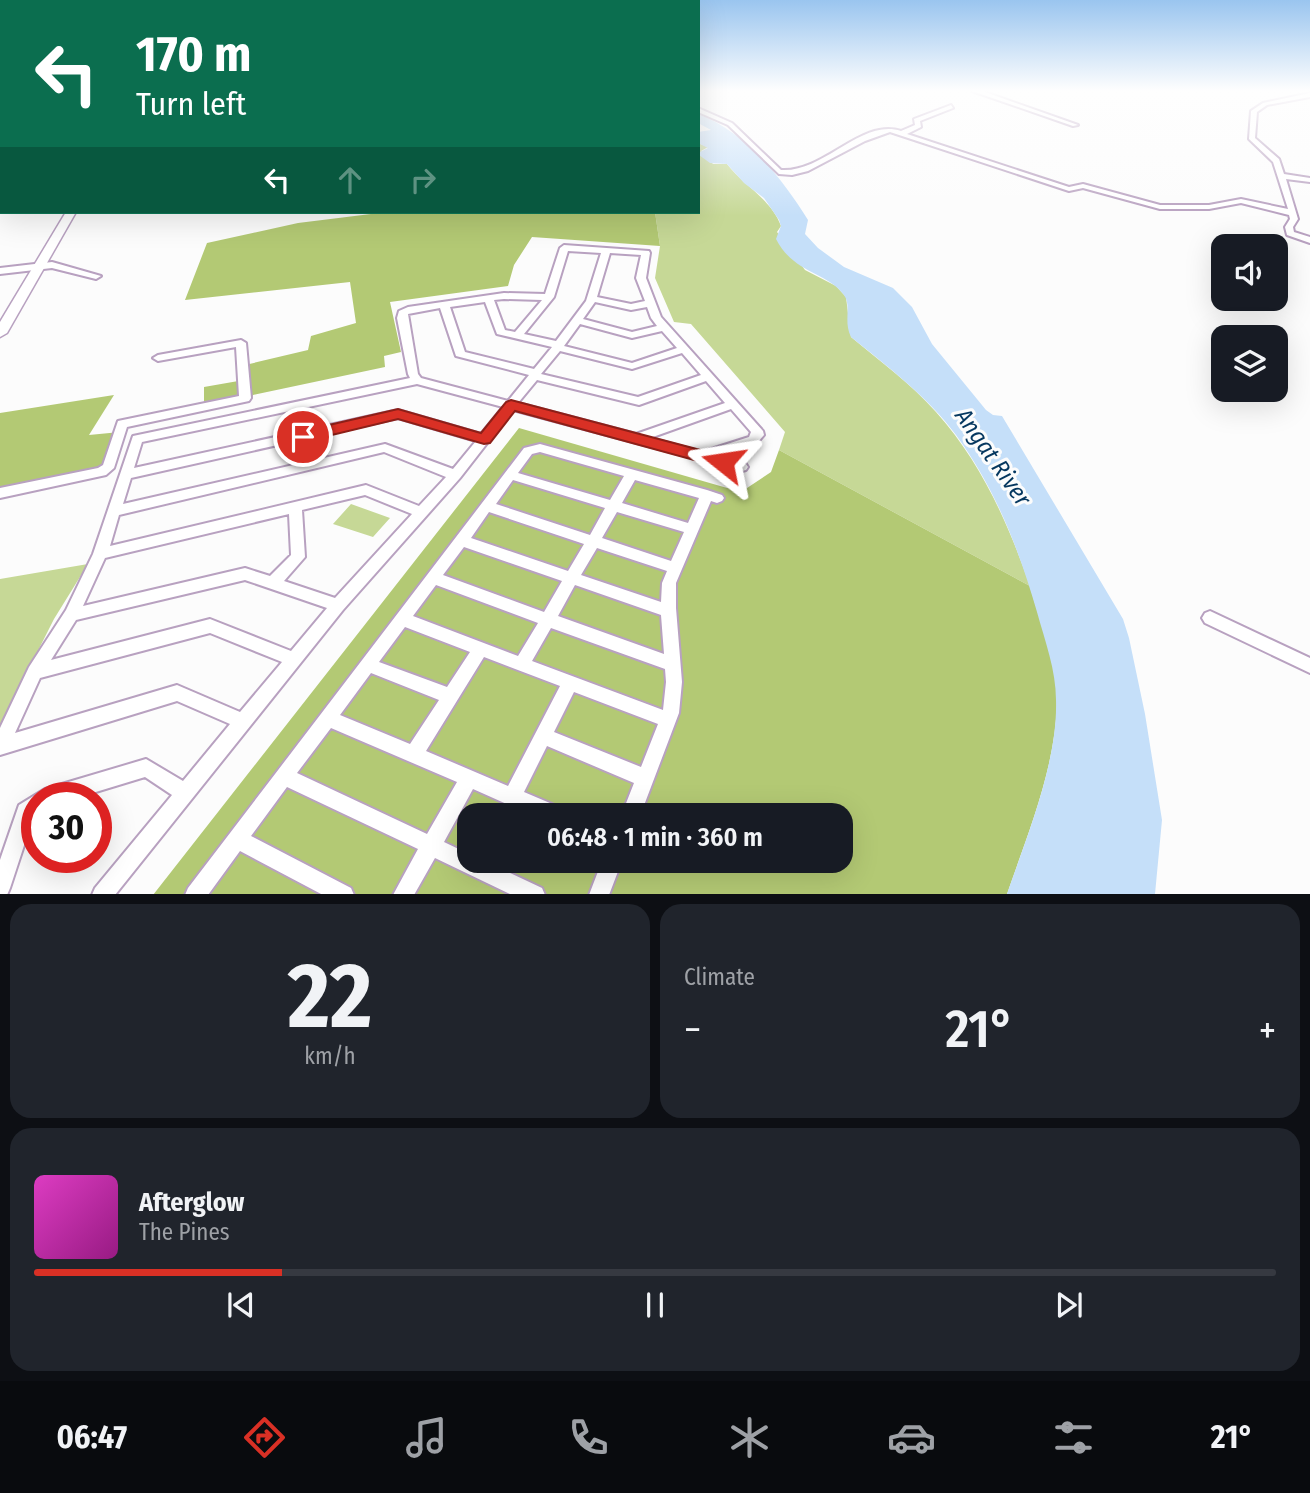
<!DOCTYPE html>
<html lang="en">
<head>
<meta charset="utf-8">
<style>
	body { margin:0; font-family:"Fira Sans Condensed",sans-serif; background:#20242c; color:#f1f3f6; height:100vh; display:flex; flex-direction:column; font-size:26px; white-space:nowrap }
	* { box-sizing:border-box; margin:0 }
	p { font-size:23px; color:#9ea1a6 }
	.icon { flex:none; width:38px; height:38px; fill:none; stroke:currentColor; stroke-width:2; stroke-linecap:round; stroke-linejoin:round }
	.map { position:relative; height:894px; overflow:hidden }
	.sheet { display:flex; flex-direction:column; gap:10px; padding:10px; background:#0d0f14; flex:1 }
	.sheet>* { flex:none }
	.hud { position:absolute; left:0px; top:0px; width:700px; height:214px; box-shadow:0 7px 28px #0002; background:#0b6e4f; color:#fff; overflow:hidden }
	.buttons { position:absolute; left:1211px; top:234px; display:grid; gap:14px }
	.buttons a { display:grid; place-items:center; width:77px; height:77px; border-radius:14px; background:#171b24; box-shadow:0 7px 28px #0002; font-size:35px }
	.speed { position:absolute; left:21px; top:782px; display:flex; gap:14px; font-size:35px; font-weight:700; text-align:center }
	.speed>* { display:grid; place-content:center; width:91px; height:91px; border-radius:50%; background:#171b24; box-shadow:0 7px 28px #0002; line-height:1 }
	.speed .limit { border:10px solid #d22; background:#fff; color:#111 }
	.pin { position:absolute; display:grid; place-items:center; width:60px; height:60px; color:#fff; margin:-30px; border:4px solid #fff; border-radius:50%; box-shadow:0 2px 7px #0007 }
	.me { position:absolute; width:77px; margin:-38px; rotate:285deg; stroke-linejoin:round; filter:drop-shadow(0 0 5px #0008) }
	.turn { display:flex; align-items:center; gap:24px; height:147px; padding:0 21px; font-size:32px }
	.turn .icon { width:91px; height:91px; stroke-width:2.5 }
	.turn b { display:block; font-size:49px; line-height:60px }
	.lanes { display:flex; align-items:center; height:66px; padding:0 21px; background:#0003; justify-content:center; gap:35px; direction:ltr }
	.lanes .off { opacity:.35 }
	.big { font-size:52px; font-weight:600; line-height:1.1 }
	.sheet .tile { flex:1; display:flex; flex-direction:column; justify-content:center; gap:10px; min-width:0; padding:0 24px; border-radius:21px; background:#20242c }
	.sheet .dial { align-items:center; gap:0 }
	.dial b { font-size:91px; line-height:1 }
	.song { display:flex; align-items:center; gap:21px }
	.cover { width:84px; height:84px; border-radius:10px; background:linear-gradient(135deg,hsl(310 70% 55%),hsl(310 70% 35%)) }
	.played { height:7px; border-radius:4px; background:linear-gradient(90deg,#d93025 20%,#363941 20%) }
	.keys { display:flex; justify-content:space-around; direction:ltr }
	.heat { display:flex; justify-content:space-between; align-items:center; font-size:38px; direction:ltr }
	.sheet .tiles { flex:1; display:grid; gap:10px; grid-template-columns:1fr 1fr }
	.tile:last-child { grid-column:span 2 }
	.trip { position:absolute; left:457px; top:803px; width:396px; height:70px; border-radius:21px; background:#171b24; box-shadow:0 7px 28px #0002; font-weight:600; line-height:70px; text-align:center }
	.tabs { display:flex; height:112px; justify-content:space-around; align-items:center; background:#090b0e; color:#9ea1a6 }
	.tabs .icon { width:49px; height:49px }
	.tabs .active { color:#d93025 }
	.tabs b { font-size:32px; color:#f1f3f6 }
	.map>svg:first-child { display:block }
</style>
</head>
<body>
<div class="map">
<svg width="1310" height="895" viewBox="0 0 1310 895">
	<rect width="100%" height="100%" fill="#fcfcfc"/>
	<path fill="#c6d896" d="M698,143L708,147L701,151L713,164H727C744,186 771,199 781,226L777,232L805,270L836,286L846,297L851,337C880,361 911,384 936,412C981,462 1008,523 1030,586L779,450L785,432L691,324L674,322L655,278L660,246L655,212H698Z
		M351,504L390,518L373,537L333,524Z
		M88,564L54,619L0,726V579Z"/>
	<path fill="#b3c974" fill-rule="evenodd" d="M387,212H655L660,246L532,237L514,265L508,286L390,302L401,352L384,356L385,367L253,395L252,399L204,409V387L244,380L245,365L308,350L311,336L356,323L350,282L185,300L207,243L298,223Z
		M114,395L89,435L120,432L113,471L0,493V413Z
		M519,428L741,492L771,472L779,450L1030,586C1040,623 1057,663 1057,701C1056,767 1028,833 1007,894L153,895ZM469,816H840V861H469Z"/>
	<path fill="#c5dff9" d="M698,114C746,132 781,177 808,220L805,234L818,248L844,267L893,288L912,307L932,344L986,410L993,415L1002,416L1123,619L1129,638L1145,714L1162,820L1155,894H1007C1027,836 1058,762 1056,700C1056,670 1045,641 1037,612C1019,549 995,488 956,435C928,397 887,366 851,337C843,321 852,306 844,295C826,271 794,274 776,239L781,226L779,220L764,198L744,183L727,164L710,163L699,155L700,152L708,148L698,143V132L711,130L698,123Z"/>
	<g fill="none" stroke-linecap="round" stroke-linejoin="round">
		<defs>
			<path id="minor" d="M972,91H982L1078,125L1073,126Z
				M1310,93V97L1267,105L1257,112L1255,138L1279,159L1284,174L1310,178V182L1286,179L1298,219L1293,227L1294,232L1310,237V243L1287,235L1285,227L1290,219L1289,215L1241,203L1209,209H1160L1083,188L1069,191L890,132L865,141L808,171L792,175L779,174L728,125L698,112V108L732,123L781,170C824,173 861,118 901,131L915,125L914,119L951,105L953,108L920,121L921,127L907,134L1069,187L1083,184L1160,205H1209L1241,199L1288,209L1273,162L1249,139L1251,111L1263,103Z
				M564,245L649,251L650,253L646,278L661,317L763,431L764,435L757,443L718,456L746,464L748,467L746,470L742,471L513,410L460,478L343,610L115,895H92L95,888L172,795L145,777L76,798H37V815L33,818L10,888L7,895H0V860L19,805L45,789L146,759L183,781L230,724L177,701L0,755V728L29,667L66,610L93,554L133,436L410,378L408,374L397,318L399,311L408,307L504,293L545,294L560,248ZM568,251L601,253L586,301L556,341L524,334L554,297ZM610,253L641,255L636,278L645,301L631,304L597,297ZM504,299L542,300L515,332L505,330L494,300ZM485,302L497,334L552,347L534,369L465,352L450,307ZM595,302L631,310L647,307L651,318L657,326L632,332L583,319ZM440,308L456,356L529,375L508,401L421,378L418,374L408,314ZM580,324L632,338L662,331L677,348L632,363L564,346ZM560,351L632,369L682,353L701,375L638,397L541,374ZM537,380L639,405L706,381L725,403L636,434L518,403ZM417,384L503,407L481,434L398,410L134,468L142,442ZM731,409L751,432L749,437L702,452L650,438ZM398,418L476,441L453,469L385,444L123,504L131,478ZM384,452L446,477L419,506L366,485L110,546L119,515ZM365,495L412,514L335,598L284,581L305,557L302,510ZM289,514L291,555L270,576L245,568L83,606L105,558ZM245,580L327,608L291,651L210,619L51,660L76,620ZM210,633L282,662L240,712L177,685L15,733L40,678Z
				M52,262L101,276L96,279L52,268L0,274V268Z
				M241,340L246,343L251,398L249,401L127,427L114,468L106,475L0,498V488L98,468L103,465L118,421L239,396L236,347L158,361L153,358L158,355Z
				M540,444L707,490L722,495L724,498L722,501L717,503L711,501L676,583V608L682,682L679,713L640,816H621L634,783L547,746L524,792L564,809L566,816H534L473,789L444,842L469,854V861H485L542,888L545,895H512L435,858L414,895H393L418,849L287,787L251,836L351,888L354,895H323L240,851L208,895H185L188,888L524,448ZM540,452L624,476L610,500L518,473L532,454ZM513,480L605,508L590,535L496,504ZM635,480L699,498L688,523L622,503ZM489,512L584,544L568,571L471,538ZM617,512L684,532L671,561L602,538ZM464,547L562,581L544,612L443,575ZM597,548L667,571L662,583L661,602L581,575ZM436,585L538,623L518,656L413,616ZM575,585L661,615L664,654L558,616ZM405,627L470,652L447,687L379,662ZM551,628L665,669L666,682L663,710L532,661ZM484,657L560,686L508,786L426,751ZM371,673L439,700L410,744L340,715ZM574,692L658,724L641,767L554,732ZM331,728L457,782L427,834L297,773Z
				M1210,611L1310,658V673L1205,623L1202,618L1205,613Z
				M602,861H622L609,895H589Z"/>
			<path id="major" d="M66,212H76L7,333L0,337V322Z"/>
		</defs>
		<use href="#minor" stroke="#b8a1c0" stroke-width="4"/>
		<use href="#major" stroke="#b8a1c0" stroke-width="3"/>
		<use href="#minor" fill="#fff" fill-rule="evenodd"/>
		<use href="#major" fill="#fff" fill-rule="evenodd"/>
	</g>
	<linearGradient id="sky" x2="0" y2="1"><stop stop-color="#9ac5ef"/><stop offset="0.42" stop-color="#fefefe"/><stop offset="1" stop-color="#fefefe" stop-opacity="0"/></linearGradient>
	<rect width="1310" height="216" fill="url(#sky)"/>
	<path fill="#d93025" stroke="#8d1f18" stroke-width="2" d="M511,400L723,456L731,462L723,468L515,411L490,443L484,444L398,419L303,442L295,437L303,431L398,409L481,433L506,402Z"/>
	<g text-anchor="middle" dominant-baseline="central" stroke-width="6" stroke-linejoin="round" paint-order="stroke">
		<g font-size="24" font-style="italic" fill="#05375f" stroke="#fcfcfc">
			<text transform="translate(993 457) rotate(55)">Angat River</text>
		</g>
	</g>
</svg>
<div class="buttons">
<a><svg class="icon" aria-label="sound" viewBox="0 0 24 24"><path d="M4 9h4l5-4v14l-5-4H4zM17 9q2 3 0 6"/></svg></a>
<a><svg class="icon" aria-label="layers" viewBox="0 0 24 24"><path d="M12 4l9 5-9 5-9-5zM3 14l9 5 9-5"/></svg></a>
</div>
<div class="speed"><div class="limit">30</div></div>
<div class="pin" style="left:303px;top:437px;background:#d93025"><svg class="icon" aria-label="arrive" viewBox="0 0 24 24"><path d="M6 21V4h12l-3 4 3 4H6"/></svg></div>
<svg class="me" style="left:723px;top:462px" viewBox="-20 -20 40 40"><path d="M0-17L14 15 0 8-14 15z" fill="#d93025" stroke="#fff" stroke-width="4"/></svg>
<div class="trip">06:48 · 1 min · 360 m</div>
<div class="hud">
<div class="turn"><svg class="icon" aria-label="left" viewBox="0 0 24 24"><path d="M17 20v-9H6M10 6l-5 5 5 5"/></svg><div><b>170 m</b>Turn left</div></div>
<div class="lanes"><svg class="icon" aria-label="left" viewBox="0 0 24 24"><path d="M17 20v-9H6M10 6l-5 5 5 5"/></svg><svg class="icon off" aria-label="ahead" viewBox="0 0 24 24"><path d="M12 20V5M6 11l6-6 6 6"/></svg><svg class="icon off" aria-label="right" viewBox="0 0 24 24"><path d="M7 20v-9h11M14 6l5 5-5 5"/></svg></div>
</div>
</div>
<section class="sheet">
<div class="tiles">
<div class="tile dial"><b>22</b><p>km/h</p></div>
<div class="tile"><p>Climate</p>
<div class="heat"><a>−</a><b class="big">21°</b><a>+</a></div>
</div>
<div class="tile">
<div class="song"><i class="cover"></i><div><b>Afterglow</b><p>The Pines</p></div></div>
<div class="played"></div>
<div class="keys"><svg class="icon" aria-label="previous" viewBox="0 0 24 24"><path d="M18 5L8 12l10 7zM5 5v14"/></svg><svg class="icon" aria-label="pause" viewBox="0 0 24 24"><path d="M8 5v14M16 5v14"/></svg><svg class="icon" aria-label="next" viewBox="0 0 24 24"><path d="M6 5l10 7-10 7zM19 5v14"/></svg></div>
</div>
</div>
</section>
<nav class="tabs">
<b>06:47</b>
<svg class="icon active" aria-label="directions" viewBox="0 0 24 24"><path d="M12 3l9 9-9 9-9-9zM9 14v-3h6M13 9l2 2-2 2"/></svg>
<svg class="icon" aria-label="music" viewBox="0 0 24 24"><path d="M9 18V5l10-2v13"/><circle cx="6" cy="18" r="3"/><circle cx="16" cy="16" r="3"/></svg>
<svg class="icon" aria-label="phone" viewBox="0 0 24 24"><path d="M5 4h4l2 5-3 2q2 4 5 5l2-3 5 2v4C11 20 4 13 5 4z"/></svg>
<svg class="icon" aria-label="climate" viewBox="0 0 24 24"><path d="M12 3v18M4 7l16 10M4 17L20 7"/></svg>
<svg class="icon" aria-label="car" viewBox="0 0 24 24"><path d="M5 17H2v-5l4-1 3-4h7l3 4 3 1v5h-3M9 17h6M6 11h13"/><circle cx="7" cy="17" r="2"/><circle cx="17" cy="17" r="2"/></svg>
<svg class="icon" aria-label="filters" viewBox="0 0 24 24"><path d="M4 7h16M4 17h16"/><circle cx="9" cy="7" r="2"/><circle cx="15" cy="17" r="2"/></svg>
<b>21°</b>
</nav>
</body>
</html>
